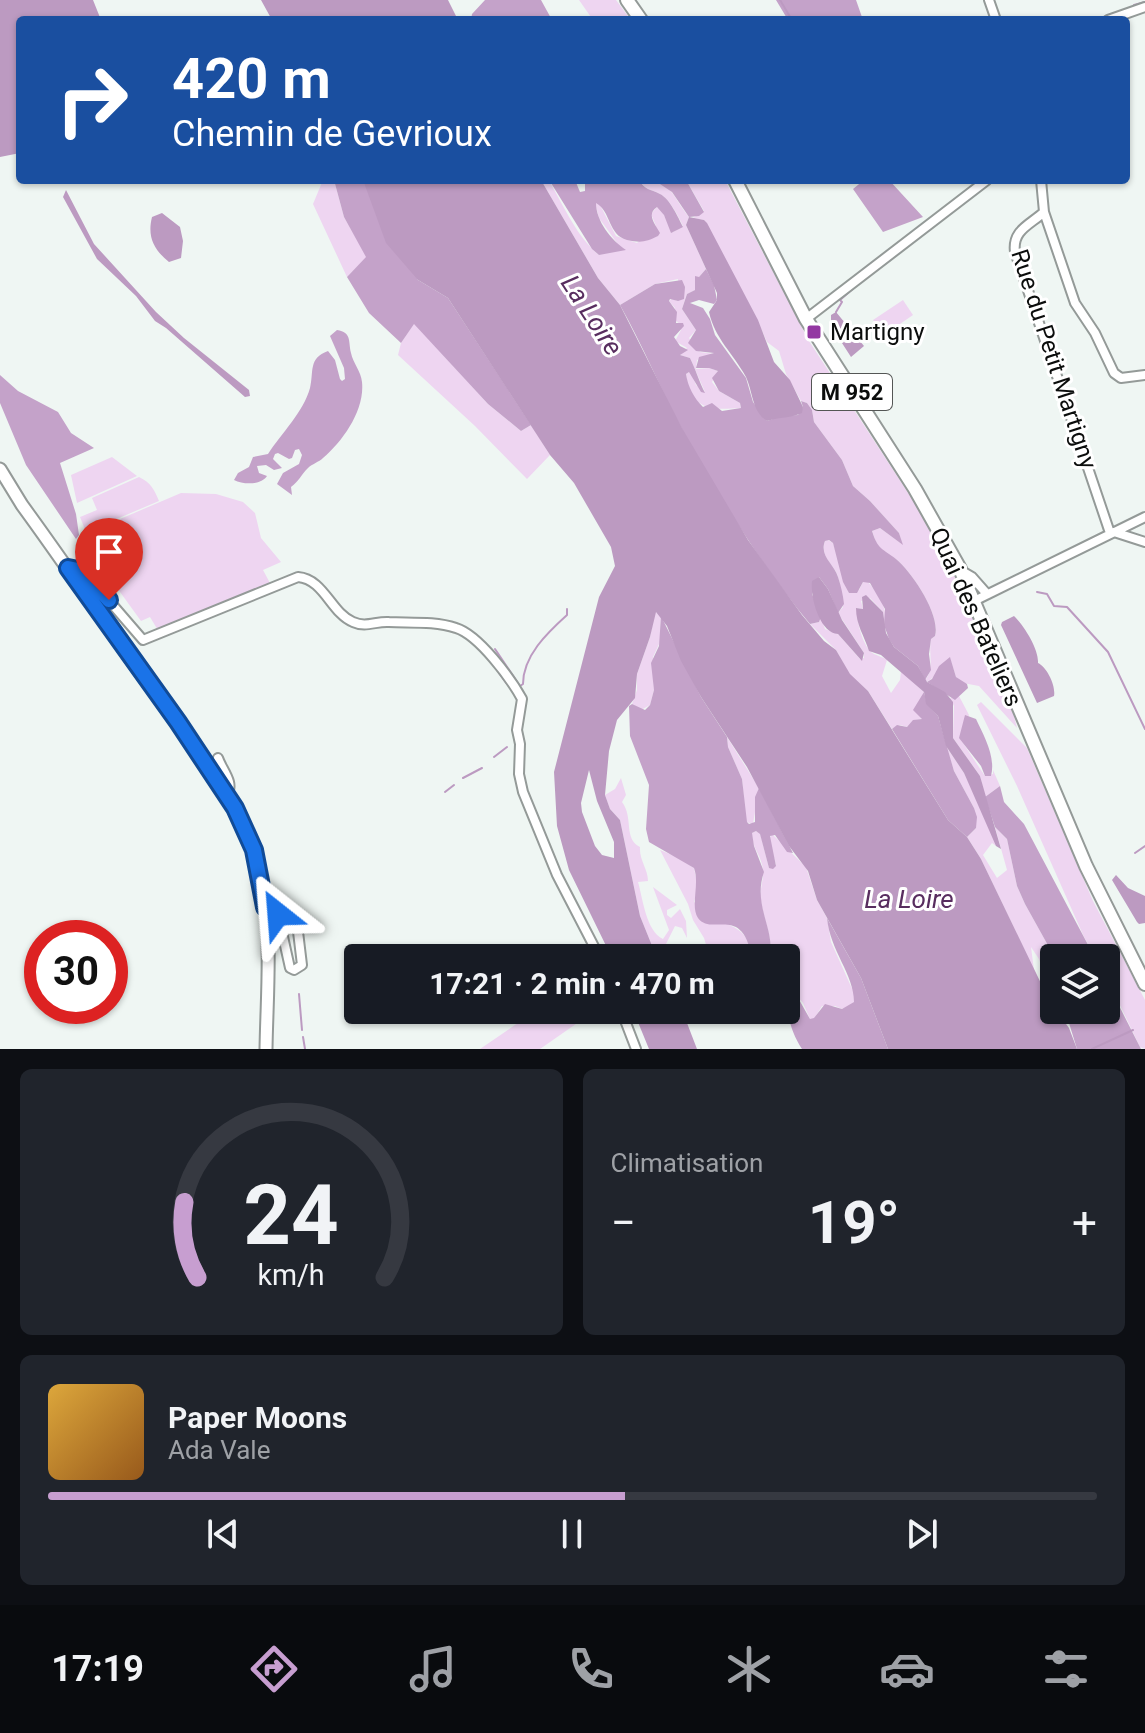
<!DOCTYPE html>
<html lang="fr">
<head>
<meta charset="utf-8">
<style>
	body { margin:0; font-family:Roboto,sans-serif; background:#20242c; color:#f1f3f6; height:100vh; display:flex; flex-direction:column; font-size:30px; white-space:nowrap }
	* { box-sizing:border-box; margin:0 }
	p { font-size:26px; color:#9ea1a6 }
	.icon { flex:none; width:44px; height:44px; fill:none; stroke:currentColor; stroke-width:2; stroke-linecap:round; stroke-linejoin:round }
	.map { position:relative; height:1049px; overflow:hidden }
	.panel { display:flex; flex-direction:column; gap:20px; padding:20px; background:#0d0f14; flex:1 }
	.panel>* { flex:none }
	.hud { position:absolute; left:16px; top:16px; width:1114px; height:168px; border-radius:8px; box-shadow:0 2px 6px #0004; background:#1a4fa0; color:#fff; overflow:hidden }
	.fabs { position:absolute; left:1040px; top:944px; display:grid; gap:16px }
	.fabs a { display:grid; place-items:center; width:80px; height:80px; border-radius:8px; background:#171b24; box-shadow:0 2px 6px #0004; font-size:40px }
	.speed { position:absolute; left:24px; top:920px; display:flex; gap:16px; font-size:40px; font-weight:700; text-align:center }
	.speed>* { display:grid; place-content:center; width:104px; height:104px; border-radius:50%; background:#171b24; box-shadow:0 2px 6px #0004; line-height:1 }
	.speed .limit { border:12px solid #d22; background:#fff; color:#111 }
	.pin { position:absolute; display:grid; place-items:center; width:68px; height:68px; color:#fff; margin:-82px -34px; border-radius:50% 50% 50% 0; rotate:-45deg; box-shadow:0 0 8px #0007 }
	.pin .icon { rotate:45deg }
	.me { position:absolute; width:88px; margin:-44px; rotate:332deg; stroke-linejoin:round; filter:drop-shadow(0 0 6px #0008) }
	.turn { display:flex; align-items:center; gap:28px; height:168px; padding:0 24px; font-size:36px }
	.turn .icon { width:104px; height:104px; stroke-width:2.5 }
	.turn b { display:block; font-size:56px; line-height:68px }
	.big { font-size:60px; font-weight:700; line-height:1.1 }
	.panel .card { flex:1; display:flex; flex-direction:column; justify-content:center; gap:12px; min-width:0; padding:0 28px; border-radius:12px; background:#20242c }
	.panel .dial { align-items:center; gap:0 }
	.dial svg { height:208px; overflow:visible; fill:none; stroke:#363941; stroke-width:7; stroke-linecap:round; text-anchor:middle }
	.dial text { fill:#f1f3f6; stroke:none }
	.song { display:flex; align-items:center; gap:24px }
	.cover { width:96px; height:96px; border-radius:12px; background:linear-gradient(135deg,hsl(40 70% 55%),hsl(30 70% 35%)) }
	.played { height:8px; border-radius:4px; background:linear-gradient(90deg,#c79ed0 55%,#363941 55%) }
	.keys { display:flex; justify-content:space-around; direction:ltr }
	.heat { display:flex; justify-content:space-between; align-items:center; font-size:44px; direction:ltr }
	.panel .tiles { flex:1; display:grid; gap:20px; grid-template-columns:1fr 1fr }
	.card:last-child { grid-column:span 2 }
	.trip { position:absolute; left:344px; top:944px; width:456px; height:80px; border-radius:8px; background:#171b24; box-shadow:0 2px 6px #0004; font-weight:700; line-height:80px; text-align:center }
	.tabs { display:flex; height:128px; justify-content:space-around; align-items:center; background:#090b0e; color:#9ea1a6 }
	.tabs .icon { width:56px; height:56px }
	.tabs .selected { color:#c79ed0 }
	.tabs b { font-size:36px; color:#f1f3f6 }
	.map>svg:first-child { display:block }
</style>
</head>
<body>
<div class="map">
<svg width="1145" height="1049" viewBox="0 0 1145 1049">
	<rect width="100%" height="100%" fill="#eff6f3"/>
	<path fill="#eed5f1" d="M579,0H616L631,20H593Z
		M323,180H334L344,217L367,257L347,277L313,204Z
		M541,180H552L551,184C564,207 578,238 599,255L617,243L599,218L595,203H599L616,236L637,243L656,226L651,214L657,207L661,209L673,232L683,226C678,216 670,199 660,194C650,189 646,190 639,180C673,180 671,195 689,217L686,225L706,269L699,277L695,290L687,294L682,309L696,330L689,338L700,352L715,354L697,360L696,369L709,368L718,371L712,382L719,391L740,403L741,408C711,410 691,411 686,374L689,372H691L696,385L705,392L690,358L680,355L687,348L675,341L681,330L680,324L676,321L675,308L669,301L672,299L678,301V279L655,284L620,305L598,278Z
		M686,180H725L809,341L918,508L958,583L1014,716L1017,728L979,686L963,683L956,677L950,658C941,666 936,677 927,682L925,680C935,669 928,653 931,639L935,636C941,615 912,572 896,559C890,555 884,554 879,549C876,544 874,536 872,531L880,528L902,544L899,533L870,501L853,486L842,460L814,422L812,410L807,403L801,401L786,374L779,351L767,342L754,313L704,220L693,218L704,211Z
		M903,300L913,315L884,335L873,320Z
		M414,323L488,404L521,431L531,425L550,455L527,479L475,426L398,355L401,343Z
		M112,457L137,476L77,503L71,475Z
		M139,477C151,483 154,489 159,501L86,532L80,517L97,510L92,498Z
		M181,493L216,494L243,502L255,513L261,538L281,562L263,570L271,585L159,632L150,617L141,621L94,556L85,534Z
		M828,540L833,543L849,593L859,590L863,582L867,581C878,593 889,608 884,625L883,612L870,598L861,601L863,609L857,608C856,620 863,648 874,654C878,656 883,657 887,660L882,676L891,693L900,680L901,671L924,692L918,705L922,719L915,720L907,727L900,725L892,729L868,691L850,675L836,650L810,624L819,622L821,617L825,629L838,634L860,659L864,658V653L838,613L843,607C841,597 841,582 836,572C830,561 820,555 825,541Z
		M655,611L661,616L660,642L653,657L654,690L650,705L641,710L632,704L637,690V674L650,637Z
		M959,696L969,715L961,740L985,776L993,774V770L1000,786L985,797L980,776L953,738L954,706L950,698Z
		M981,702L1027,748L1093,901L1145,1000V1049L1140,1047L1106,976V958H1096L1084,937L1017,786L979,709L977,705Z
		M727,737L759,788L753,824L746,822L742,779L728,747Z
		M946,746L964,773L994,836L996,846L992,843L983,855L997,878L1007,870L995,827L1007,839L1017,886L1025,904L1055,958L1054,1008L1040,981L1044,974L1039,959L1031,947L1034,970L981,859L967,837L976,828L974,808L954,771Z
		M621,778L626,795L622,802C634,818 623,838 640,847C639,860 648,869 648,881L638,882C643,899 646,931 663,939L669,930L653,887L677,905L667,910V915L671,918L680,909L686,921L687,938L682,928L675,926L664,948L665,958H657L640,916L620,820L610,809L605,795L615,789Z
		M756,831L760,833L769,868L776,865L769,839L772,834L806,867L817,900L827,918L831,942L854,993V1002L851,1006L842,1009L835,1006H822L814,1019H810L803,1003L789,987H786V958H769C775,941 763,919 761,901C759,890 764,880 763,870C762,856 751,847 752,833Z
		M660,850L677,857L694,868L698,887L694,902C703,908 712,916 722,921C741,931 748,932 752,958H710L704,938L693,920L688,904Z
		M537,1010H596L540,1049H480Z"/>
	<path fill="#c4a2c9" d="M485,0H541L552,20H471L472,14Z
		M776,0H856L863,20H788Z
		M334,180H363L418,280L448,298L531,425L521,431L488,404L414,324L401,343L369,313L347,277L366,257L344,217Z
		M552,180H575L580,192L585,191V180H639C645,190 650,189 660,194C670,199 678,217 683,227L671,233L664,215L657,207C646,214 655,224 660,233L658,236C646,242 641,243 627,240C608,235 611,211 596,203C596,221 611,240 626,250L599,255L592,249L551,183Z
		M654,180H686L704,212L699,216L689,217L672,192Z
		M864,180H889L923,217L883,232L853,189Z
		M706,269L714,285L717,300L714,304L699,300L690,303L703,308L710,319L715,335L746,378L753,402L767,421L781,416L798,415L803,407L801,401L807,403L812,410L814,422L842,460L853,486L870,501L899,533L903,545L880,528L872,531C878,550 882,548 896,559C912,572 941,615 935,636L931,639L929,654L931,670L925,680L918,666L894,647L889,639L884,625L885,609L870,583L863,582L857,593H849L843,582L833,543L829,540L825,541C819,556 834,564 838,577C841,586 843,595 844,604L838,613L828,589L819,577L812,594L821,617L819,622L810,624C761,565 720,498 683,431C661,390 643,346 620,305L655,284L682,280L685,287L684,299L678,301L670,299L669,301L677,312L676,323H683L684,326L674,337L680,346L688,350L680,355L690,358C695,368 699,381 705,393L701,392L689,372L686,374C688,387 694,398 703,407L712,403L722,411L741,408L740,403L719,391L712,378L718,371L709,368H696L699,357L714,353L696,351L688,343L696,330L682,309L687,294L695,290V276L699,277Z
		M337,330C352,333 348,340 351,353C353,363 361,371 362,382C365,410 343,441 323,458C319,462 312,464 308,468C301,475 299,481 291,487L292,495L277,484L283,473L299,464L302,455L299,449L295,450L292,458L289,459L278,453L275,454L273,459L282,468L274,470L266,465L257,466L259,473L267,476C261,485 244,485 234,480L238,473L249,467L253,457L268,454C281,434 304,411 310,388C314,372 308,358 328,351L335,360L340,379L342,381L345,379L344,368L330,336Z
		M0,375L18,391L58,412L71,433L94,448L60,463L76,514L79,535L76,539L26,465L0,403Z
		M661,616L701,697L727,737L728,747L742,779L747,822L749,824L755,822V797L759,788L793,853L787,852L775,835L770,836L776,866L773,869L769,868L760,834L756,831L752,833L754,846L764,872C752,906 777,932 769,958H752C742,903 712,937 698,918C690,906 700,884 694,868L649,842L646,829L649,785L630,736L629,706L632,704L645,710L650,705L654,690L651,663L659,646Z
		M950,657L956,677L967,684L968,688L955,700L927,682L932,679L939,666Z
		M924,692L927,704L938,716L954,771L974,808L977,817L976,828L967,837L948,820L892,729L897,725L907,727L913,720L922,719L913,710Z
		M965,715L976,719C984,736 996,757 991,776H985L981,766L959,738Z
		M1000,786L1004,802L1024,824L1095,958H1055L1025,904L1017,886L1007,839L995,827L985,797Z
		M827,918L861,978L888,1049H802C789,1029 786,1010 786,987L793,989L810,1019L814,1018L825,1004L842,1009L854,1002C854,974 830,951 827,918Z
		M1106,980L1141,1049H1077L1065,1010H1106Z"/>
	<path fill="#bc9ac1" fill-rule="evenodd" d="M0,0H93L101,20H20V153L0,157Z
		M261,0H448L458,20H272Z
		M363,180H541L598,278L620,305L682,428L748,540L802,615L824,641L836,650L850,674L868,691L948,820L967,837L981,859L1050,1002L1069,1028L1077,1049H888L861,978L817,900L808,871L789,846L747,767L701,697L681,661L667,626L656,612L650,637L637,674L635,698L617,720L609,751L605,795L610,809L620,820L640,916L657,958H612L569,870L557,826L554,772L599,597L615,566L611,547L574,483L550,455L448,298L418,280L386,243ZM589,770L597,801L614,842V858L602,855L595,846L582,812L581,803Z
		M66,190L94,244L156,312L184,338L249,390L250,396L245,397L166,328L155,321L136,296L97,259L63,197Z
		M162,213L180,227L183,241L181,258L169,262C154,250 147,237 152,217Z
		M689,217L704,220L707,223L758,320L774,362L790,380L803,407L802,413C792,418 779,417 767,421C752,412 753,392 746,377C733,353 715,339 709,312L717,300V293L686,225Z
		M836,312L864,346L851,357L831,326V315Z
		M819,577L828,589L842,620L864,653L862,661L838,634C820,633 810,598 812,581Z
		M866,595L883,612L886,633L894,647L918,666L927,682L945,692L953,702V738L980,776L1001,849L996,846L964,773L946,746L938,716L926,704L924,692L881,655L869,651C864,635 856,625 856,608L863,609L862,597Z
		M1014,616C1025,627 1039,650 1038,663C1047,667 1056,686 1054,696L1037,703L1001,625L1002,622Z
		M1116,875L1128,888L1145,896V923L1139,924L1137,922L1112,880Z
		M633,1010H682L697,1049H649Z"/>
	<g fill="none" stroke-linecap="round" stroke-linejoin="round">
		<path stroke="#bc9ac1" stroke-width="2" d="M780,0L792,20
			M1134,5L1145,2
			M836,312L842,302L840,300L856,286
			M1037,592L1047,594L1054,606L1067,607L1108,652L1145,729
			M495,649L520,686L523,684C523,656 547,633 567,615V609
			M499,673L507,684
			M494,757L507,747
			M463,778L482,768
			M445,792L454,785
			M1135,853L1145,846
			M299,994L302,1030
			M303,1037L305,1049
			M1092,1049L1133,1030"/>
		<defs>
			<path id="street" d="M989,0L996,20
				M1108,20L1145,7
				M1041,180L1044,212
				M806,319L987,180
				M1114,532L1145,542
				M1110,533L1015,252C1012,230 1030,225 1044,212L1075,303L1095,333L1114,373L1121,378L1145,375
				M68,568H77L86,574L143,640L298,577C324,579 331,613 353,622C366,628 376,621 389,622C411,623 435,621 456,628C479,635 511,679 522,699L517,730L520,744L519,774L523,792L557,875L600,958
				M960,570L972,577L987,594
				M974,601L1145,517
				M218,758C222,770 235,783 227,794
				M265,907L278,914L290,968L294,970L302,965L296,915
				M621,1010L636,1049"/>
			<path id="secondary" d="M0,469L22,505C63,561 102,619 142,675C184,732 237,791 257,861C274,921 267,987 266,1049"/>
			<path id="primary" d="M627,0L641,20
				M735,180L806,319L915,489L960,569L1086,866L1145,984"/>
		</defs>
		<use href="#street" stroke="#949a98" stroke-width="12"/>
		<use href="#secondary" stroke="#949a98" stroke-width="15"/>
		<use href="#primary" stroke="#949a98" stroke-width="16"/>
		<use href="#street" stroke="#fff" stroke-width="8"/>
		<use href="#secondary" stroke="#fff" stroke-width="11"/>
		<use href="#primary" stroke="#fff" stroke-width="12"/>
	</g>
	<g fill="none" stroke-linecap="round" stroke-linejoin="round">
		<defs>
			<path id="route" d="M109,600L83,571L68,568L178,722L235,808L254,850L265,907L272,908L278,914"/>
		</defs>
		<use href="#route" stroke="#114b97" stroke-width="20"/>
		<use href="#route" stroke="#1a73e8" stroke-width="14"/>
	</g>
	<rect fill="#9337a2" stroke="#fff" stroke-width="3" x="806" y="324" width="16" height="16" rx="4"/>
	<g text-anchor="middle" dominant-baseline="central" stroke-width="6" stroke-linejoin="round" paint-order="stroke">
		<rect fill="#fff" stroke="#545655" stroke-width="2" x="812" y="374" width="80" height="36" rx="6"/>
		<g font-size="22" font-weight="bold" fill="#0b0d0c">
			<text x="852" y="392">M 952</text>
		</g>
		<g font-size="24" fill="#0b0d0c" stroke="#fff" text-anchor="start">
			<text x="830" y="332">Martigny</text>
		</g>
		<g font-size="24" fill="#0b0d0c" stroke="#fff">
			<text transform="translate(1054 359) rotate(72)">Rue du Petit Martigny</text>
			<text transform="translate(976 617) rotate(66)">Quai des Bateliers</text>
		</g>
		<g font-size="26" font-style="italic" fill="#582d5f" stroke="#fff">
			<text transform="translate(592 315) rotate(57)">La Loire</text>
			<text x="909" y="899">La Loire</text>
		</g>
	</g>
</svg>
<div class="fabs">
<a><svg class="icon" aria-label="layers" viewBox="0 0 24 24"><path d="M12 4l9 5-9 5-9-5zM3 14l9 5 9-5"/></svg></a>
</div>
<div class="speed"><div class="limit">30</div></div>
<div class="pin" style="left:109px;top:600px;background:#d93025"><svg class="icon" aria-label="arrive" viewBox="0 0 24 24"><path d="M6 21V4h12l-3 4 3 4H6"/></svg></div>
<svg class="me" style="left:278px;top:914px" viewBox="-20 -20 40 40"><path d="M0-17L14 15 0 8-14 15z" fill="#1a73e8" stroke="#fff" stroke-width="4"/></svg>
<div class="trip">17:21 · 2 min · 470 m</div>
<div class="hud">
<div class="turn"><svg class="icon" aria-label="right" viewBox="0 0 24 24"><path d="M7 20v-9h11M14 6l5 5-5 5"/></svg><div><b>420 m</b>Chemin de Gevrioux</div></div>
</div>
</div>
<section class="panel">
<div class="tiles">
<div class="card dial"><svg viewBox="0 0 100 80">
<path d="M14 69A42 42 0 1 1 86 69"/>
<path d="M14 69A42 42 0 0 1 9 40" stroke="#c79ed0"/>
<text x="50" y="56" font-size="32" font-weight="700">24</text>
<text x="50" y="72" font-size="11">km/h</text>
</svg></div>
<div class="card"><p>Climatisation</p>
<div class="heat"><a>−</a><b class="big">19°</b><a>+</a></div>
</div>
<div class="card">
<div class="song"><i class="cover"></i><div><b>Paper Moons</b><p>Ada Vale</p></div></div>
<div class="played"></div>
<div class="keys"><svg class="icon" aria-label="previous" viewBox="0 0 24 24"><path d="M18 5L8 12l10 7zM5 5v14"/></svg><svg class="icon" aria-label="pause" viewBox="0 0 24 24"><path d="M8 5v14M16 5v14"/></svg><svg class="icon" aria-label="next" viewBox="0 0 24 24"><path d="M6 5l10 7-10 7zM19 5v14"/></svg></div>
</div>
</div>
</section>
<nav class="tabs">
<b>17:19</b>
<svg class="icon selected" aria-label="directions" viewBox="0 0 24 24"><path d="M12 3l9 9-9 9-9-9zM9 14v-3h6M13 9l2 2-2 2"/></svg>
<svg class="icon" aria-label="music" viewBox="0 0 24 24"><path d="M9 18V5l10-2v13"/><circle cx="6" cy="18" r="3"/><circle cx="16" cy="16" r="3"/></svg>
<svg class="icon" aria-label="phone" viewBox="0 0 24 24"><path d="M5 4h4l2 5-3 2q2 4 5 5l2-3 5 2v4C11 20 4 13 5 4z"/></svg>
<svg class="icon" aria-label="climate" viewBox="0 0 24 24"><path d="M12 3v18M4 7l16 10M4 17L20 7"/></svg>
<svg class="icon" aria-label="car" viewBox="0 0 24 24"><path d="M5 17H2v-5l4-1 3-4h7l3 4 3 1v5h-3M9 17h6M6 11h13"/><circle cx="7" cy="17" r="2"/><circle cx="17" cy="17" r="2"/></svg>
<svg class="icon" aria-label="filters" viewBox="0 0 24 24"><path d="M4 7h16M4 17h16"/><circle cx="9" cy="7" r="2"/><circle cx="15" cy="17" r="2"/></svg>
</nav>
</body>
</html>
